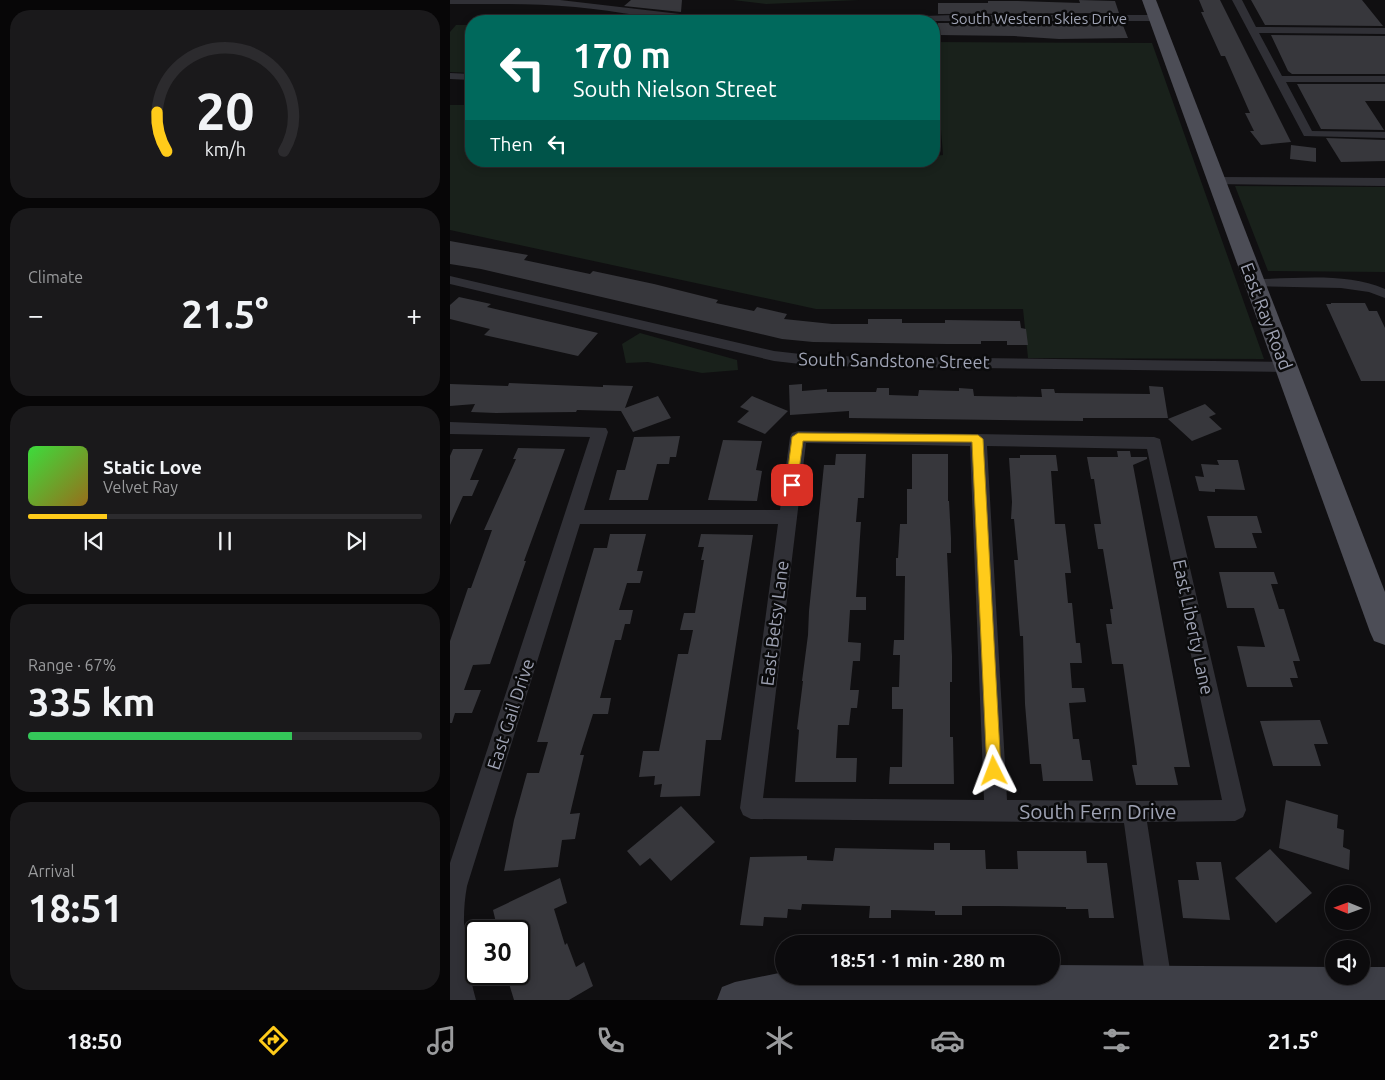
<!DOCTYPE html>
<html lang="en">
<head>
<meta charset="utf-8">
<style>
	body { margin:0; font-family:Ubuntu,sans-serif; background:#1a191b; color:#f1f3f6; height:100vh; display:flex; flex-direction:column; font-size:19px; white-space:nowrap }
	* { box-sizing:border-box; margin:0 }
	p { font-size:16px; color:#9a9b9d }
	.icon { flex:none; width:28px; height:28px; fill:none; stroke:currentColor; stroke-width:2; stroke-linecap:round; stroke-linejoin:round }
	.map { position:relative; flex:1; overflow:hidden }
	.sheet { display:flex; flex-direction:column; gap:10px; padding:10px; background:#070607; width:450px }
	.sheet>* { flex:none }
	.top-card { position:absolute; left:15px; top:15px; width:475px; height:152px; border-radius:20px; box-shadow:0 2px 8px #0003,0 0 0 1px #2c2b2e; background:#00695c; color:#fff; overflow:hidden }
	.needle { width:32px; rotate:271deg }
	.fabs { position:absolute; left:875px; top:885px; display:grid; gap:10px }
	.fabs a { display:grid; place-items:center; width:45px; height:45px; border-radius:50%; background:#0c0b0d; box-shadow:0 2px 8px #0003,0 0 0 1px #2c2b2e; font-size:25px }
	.speed { position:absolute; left:15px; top:920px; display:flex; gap:10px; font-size:25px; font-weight:700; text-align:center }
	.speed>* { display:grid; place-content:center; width:65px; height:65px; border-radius:50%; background:#0c0b0d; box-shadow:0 2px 8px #0003,0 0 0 1px #2c2b2e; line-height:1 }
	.speed .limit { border:2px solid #111; border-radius:8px; background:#fff; color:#111 }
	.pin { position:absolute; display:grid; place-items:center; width:42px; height:42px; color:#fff; margin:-21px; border-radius:10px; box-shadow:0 2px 8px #0006 }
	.me { position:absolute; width:55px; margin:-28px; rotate:357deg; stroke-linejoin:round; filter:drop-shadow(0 0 4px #0008) }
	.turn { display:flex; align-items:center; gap:18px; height:105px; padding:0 25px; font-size:22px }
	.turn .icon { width:65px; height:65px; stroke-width:2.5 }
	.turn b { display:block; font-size:35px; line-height:42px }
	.then { display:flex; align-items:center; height:48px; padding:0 25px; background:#0003; gap:10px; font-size:19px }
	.big { font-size:38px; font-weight:700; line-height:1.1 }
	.sheet .card { flex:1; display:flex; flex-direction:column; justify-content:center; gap:8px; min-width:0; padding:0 18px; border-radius:20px; background:#1a191b }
	.sheet .dial { align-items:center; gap:0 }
	.dial svg { height:130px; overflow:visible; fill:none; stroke:#2c2b2e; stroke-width:7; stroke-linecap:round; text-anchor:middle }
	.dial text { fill:#f1f3f6; stroke:none }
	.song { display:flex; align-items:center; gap:15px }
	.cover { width:60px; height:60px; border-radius:8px; background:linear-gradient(135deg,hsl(120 70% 55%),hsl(40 70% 35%)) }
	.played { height:5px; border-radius:2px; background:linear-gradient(90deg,#ffcb1a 20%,#2c2b2e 20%) }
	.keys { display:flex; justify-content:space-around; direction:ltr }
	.heat { display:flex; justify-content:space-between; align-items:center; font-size:28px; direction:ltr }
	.charge { height:8px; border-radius:4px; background:linear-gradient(90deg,#34c759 67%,#2c2b2e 0) }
	.trip { position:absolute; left:325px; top:935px; width:285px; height:50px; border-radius:25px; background:#0c0b0d; box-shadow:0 2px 8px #0003,0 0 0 1px #2c2b2e; font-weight:700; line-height:50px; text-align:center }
	.menu { display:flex; height:80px; justify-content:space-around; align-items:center; background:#050405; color:#9a9b9d }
	.menu .icon { width:35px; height:35px }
	.menu .selected { color:#ffcb1a }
	.menu b { font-size:22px; color:#f1f3f6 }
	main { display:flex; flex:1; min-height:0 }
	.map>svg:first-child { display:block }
</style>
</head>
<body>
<main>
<section class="sheet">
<div class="card dial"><svg viewBox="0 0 100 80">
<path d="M14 69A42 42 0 1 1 86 69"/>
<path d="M14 69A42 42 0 0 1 8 45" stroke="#ffcb1a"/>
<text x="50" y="56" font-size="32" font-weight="700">20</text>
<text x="50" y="72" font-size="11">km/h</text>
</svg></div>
<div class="card"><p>Climate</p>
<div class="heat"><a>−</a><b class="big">21.5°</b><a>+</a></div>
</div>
<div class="card">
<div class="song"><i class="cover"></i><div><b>Static Love</b><p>Velvet Ray</p></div></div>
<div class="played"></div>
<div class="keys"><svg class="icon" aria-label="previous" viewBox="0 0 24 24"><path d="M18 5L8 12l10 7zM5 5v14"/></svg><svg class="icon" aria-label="pause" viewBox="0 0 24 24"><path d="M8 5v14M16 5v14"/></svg><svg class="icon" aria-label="next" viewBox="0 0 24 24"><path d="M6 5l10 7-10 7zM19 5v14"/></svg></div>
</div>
<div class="card"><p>Range · 67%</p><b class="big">335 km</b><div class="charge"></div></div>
<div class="card"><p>Arrival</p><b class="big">18:51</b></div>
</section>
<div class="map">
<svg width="935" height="1000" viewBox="0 0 935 1000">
	<rect width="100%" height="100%" fill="#100f11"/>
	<path fill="#19211b" d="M283,0H409L316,4Z
		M6,25H21V73L0,72V32Z
		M484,42L702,43L814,359L578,358L573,309H366L0,230V105H21V161H484V156L493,155Z
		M785,186L935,187V272L818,271Z
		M190,333L287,360L288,370L252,373L198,362L176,363L172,344Z"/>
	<path fill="#37373c" d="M181,0H232L231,12L174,6Z
		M629,0L665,1L669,13L488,14V3H538V1H568L630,3Z
		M749,0H770L841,142L811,145L800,131H804L795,113H800L775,56H771L751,12H754Z
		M801,0H912L933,26L815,25Z
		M164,14L197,18L220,21H154Z
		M488,23H672L678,38L609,39L564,36L488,35Z
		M821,35L935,36V74H842L838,71Z
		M847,84H935V101H915L934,130L871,129Z
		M876,138L935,140V161L891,162Z
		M841,145L866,148V162L840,159Z
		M0,241L78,255L74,260L140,274L143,271L204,284L268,300L266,303L304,311L307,307L337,314L334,319L382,324H418V319H452V323H495V320L570,321L571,328L576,329L578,345H557V341H531V344H496L363,342L332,339L31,269L0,264Z
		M9,297L41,304L37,307L148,333L128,356L34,335L40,329L0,319V305Z
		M881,303H915L919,311H927L935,328V381H911L876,304H881Z
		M59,383L153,387V385L183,386L175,408L208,396L221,418L183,432L171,411L127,410L126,412L46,413L21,412L25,404L0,406V384L58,386Z
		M352,384V391L377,389V392H426L427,388H439V395L468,396L469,390L509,391V388L523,389L524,396L592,397L591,389H604L605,393L700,394L699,386L713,387L718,418H633V421L399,418V411L340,415L339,385Z
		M302,396L338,411L315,434L287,422L299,411L290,407Z
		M755,404L766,414L759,417L772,429L742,441L718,419Z
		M230,436L226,457H220L219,464H207L198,500H159L167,470H175L184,437Z
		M273,440L312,441L306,470L312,471L307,501L258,500Z
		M68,448L115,449L74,561H76L40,664L23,665L14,690H31L22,713H5L2,723H0V641L18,588H21L42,530H34L66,459H63Z
		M3,449H33L20,480H29L22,496H13L0,525V456Z
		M667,451H680L681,457H697V459L683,465L740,767H724L728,785H686L682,765H687L685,748L673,664H662L656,624H662L660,609H663L653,549H648L644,524H651L644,479H641L637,457H668Z
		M386,454H416L414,498H408L406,522H411L406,597H416V610H400L398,642L411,643L410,661H403L400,690H409L407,708H401L399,725H388L386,758H407L406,782H345L349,730L347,729L353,681H352L358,635L359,611L374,465H385Z
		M462,454H498V501H499L501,538V553H497L502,656V682H500V737H503L504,784H439L440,767H452L453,709H442V687H449L450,655H443L444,640H454L455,576H446V558H448L450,524H457V489H462Z
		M570,455H606L608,471H601L605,524H615L621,573H615L618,603H622L626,643H630L632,663H620L622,688H634L636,702L619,703L623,739H629L632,760H640L643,781H593L591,764H580L575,704L573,636H570L564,560H568L564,519H561L562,502L559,458H570Z
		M767,460H788L795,490L765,489V492L749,491L745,476L754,477L751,464L769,465Z
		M757,516H807L812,533H802L807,548H765Z
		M160,534H196L187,571H193L190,583H177L169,610H183L180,624H175L171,640H165L150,698H161L158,714H143L130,755H134L120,814L130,813L125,839L112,840L108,867L54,871L64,820L77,773H89L98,742H87L144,548H157Z
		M251,534L303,535L271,740H256L250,796L210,797L212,784L204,785L205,776L189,777L193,751H209L228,654H238L243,630H230L234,613H245L254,560H251L254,547H248Z
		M769,572H824L828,584H821L829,609H834L850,661H843L848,678H840L843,687H797L787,646L815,647L804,608H777Z
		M870,720L878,744H864L871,766H823L810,721Z
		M836,800L888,815L887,828L894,830L893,847L900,850L899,870L829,848Z
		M231,806L265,842L221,881L200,858L190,866L177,851Z
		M484,843H500V850H535L536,869H568L567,851H636L637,863H657L664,918H639L638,909H616V907L547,906H512V915H485V911L441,910V918H419L420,906L352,904L351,910L338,909L337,918L314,917L313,926L290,925L300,857L357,856V860L383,861L385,848L484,850Z
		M820,849L862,893L826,923L785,878Z
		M746,862H771L780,920L733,918L728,880H749Z
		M110,878L117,903L104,909L115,945L117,943L126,967L134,962L143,986L119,1000H64L57,977L63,974H69V931H48L43,910Z"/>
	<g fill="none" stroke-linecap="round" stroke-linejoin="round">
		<path fill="#303036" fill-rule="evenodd" d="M0,0H110L264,18L269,21C222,24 173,11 125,7C84,3 42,4 0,4Z
			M782,0H792L806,27L935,28V34L809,33L832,76H935V82H836L862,131L935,132V138L854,136Z
			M504,15H706L711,18L706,21H408L413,18Z
			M0,73L21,74V80L0,79Z
			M767,177L935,178V186L763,184L761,181L763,178Z
			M0,276L324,351L368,356L836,362L841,364L844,367L841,370L836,372L368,366L324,361L0,284Z
			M805,279C847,279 896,272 935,289V298L919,292L891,288L800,286L798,283Z
			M0,422L156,428L158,432L134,510H330L340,437L342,433L348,431L704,437L710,439L796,810L793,817L785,821L697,822L722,983L718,992L709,996L700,992L696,983L674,823L301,819L293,815L290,808L328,524H130L17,886C10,923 16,963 26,1000H0V863L140,437L0,434ZM356,443L520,446L534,800L313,798ZM537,446L697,449L772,800L684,801L557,800Z"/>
		<path fill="#3e3f47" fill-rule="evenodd" d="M601,965L884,967V976H911V967H935V1000H267L272,987L285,982L334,972V976H601Z"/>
		<path fill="#4c4d56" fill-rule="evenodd" d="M692,0H706L935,592V645L924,641L920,632Z"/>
	</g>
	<path fill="#ffcb1a" stroke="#a68411" d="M348,433L528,435L533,439L551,771L549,776L544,778L539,776L537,771L522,442L353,441L347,485L342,489L336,485L342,437Z"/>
	<g text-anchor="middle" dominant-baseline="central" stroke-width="5" stroke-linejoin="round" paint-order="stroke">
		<g font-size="15" fill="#9fa3b4" stroke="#0b0b0c">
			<text x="589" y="18">South Western Skies Drive</text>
		</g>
		<g font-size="18" fill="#9fa3b4" stroke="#0b0b0c">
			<text transform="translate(817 316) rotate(69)">East Ray Road</text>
			<text transform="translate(444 360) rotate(1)">South Sandstone Street</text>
			<text transform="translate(324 623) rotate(-83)">East Betsy Lane</text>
			<text transform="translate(744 627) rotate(78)">East Liberty Lane</text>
			<text transform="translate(60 714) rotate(-72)">East Gail Drive</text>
		</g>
		<g font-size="21" fill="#9fa3b4" stroke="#0b0b0c">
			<text x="648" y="811">South Fern Drive</text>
		</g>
	</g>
</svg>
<div class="fabs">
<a><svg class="needle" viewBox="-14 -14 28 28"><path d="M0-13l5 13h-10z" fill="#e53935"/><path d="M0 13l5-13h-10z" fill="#9a9b9d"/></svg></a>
<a><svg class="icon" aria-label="sound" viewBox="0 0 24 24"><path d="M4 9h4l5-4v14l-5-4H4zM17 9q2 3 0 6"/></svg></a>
</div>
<div class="speed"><div class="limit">30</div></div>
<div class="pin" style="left:342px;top:485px;background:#d93025"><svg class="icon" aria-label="arrive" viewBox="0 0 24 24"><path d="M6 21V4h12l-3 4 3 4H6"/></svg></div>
<svg class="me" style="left:544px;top:771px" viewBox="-20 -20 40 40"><path d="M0-17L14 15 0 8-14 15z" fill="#ffcb1a" stroke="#fff" stroke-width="4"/></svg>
<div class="trip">18:51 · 1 min · 280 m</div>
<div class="top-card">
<div class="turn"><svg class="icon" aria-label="left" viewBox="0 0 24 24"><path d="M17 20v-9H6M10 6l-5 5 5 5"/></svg><div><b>170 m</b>South Nielson Street</div></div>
<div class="then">Then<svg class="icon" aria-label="left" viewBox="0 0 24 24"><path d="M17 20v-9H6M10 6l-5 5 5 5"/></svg></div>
</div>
</div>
</main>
<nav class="menu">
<b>18:50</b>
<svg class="icon selected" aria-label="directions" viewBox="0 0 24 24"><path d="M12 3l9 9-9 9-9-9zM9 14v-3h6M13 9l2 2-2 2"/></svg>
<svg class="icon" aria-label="music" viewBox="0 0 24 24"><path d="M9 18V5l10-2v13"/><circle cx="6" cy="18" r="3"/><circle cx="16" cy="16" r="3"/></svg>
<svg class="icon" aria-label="phone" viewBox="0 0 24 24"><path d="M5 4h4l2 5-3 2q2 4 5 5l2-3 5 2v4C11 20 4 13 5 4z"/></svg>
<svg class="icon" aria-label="climate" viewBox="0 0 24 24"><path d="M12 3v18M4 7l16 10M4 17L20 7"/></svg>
<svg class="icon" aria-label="car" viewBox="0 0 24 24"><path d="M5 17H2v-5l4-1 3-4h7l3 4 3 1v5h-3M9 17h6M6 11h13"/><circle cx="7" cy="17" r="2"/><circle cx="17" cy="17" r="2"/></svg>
<svg class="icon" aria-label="filters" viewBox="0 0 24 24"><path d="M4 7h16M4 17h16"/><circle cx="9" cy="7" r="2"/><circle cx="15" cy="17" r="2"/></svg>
<b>21.5°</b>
</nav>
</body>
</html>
